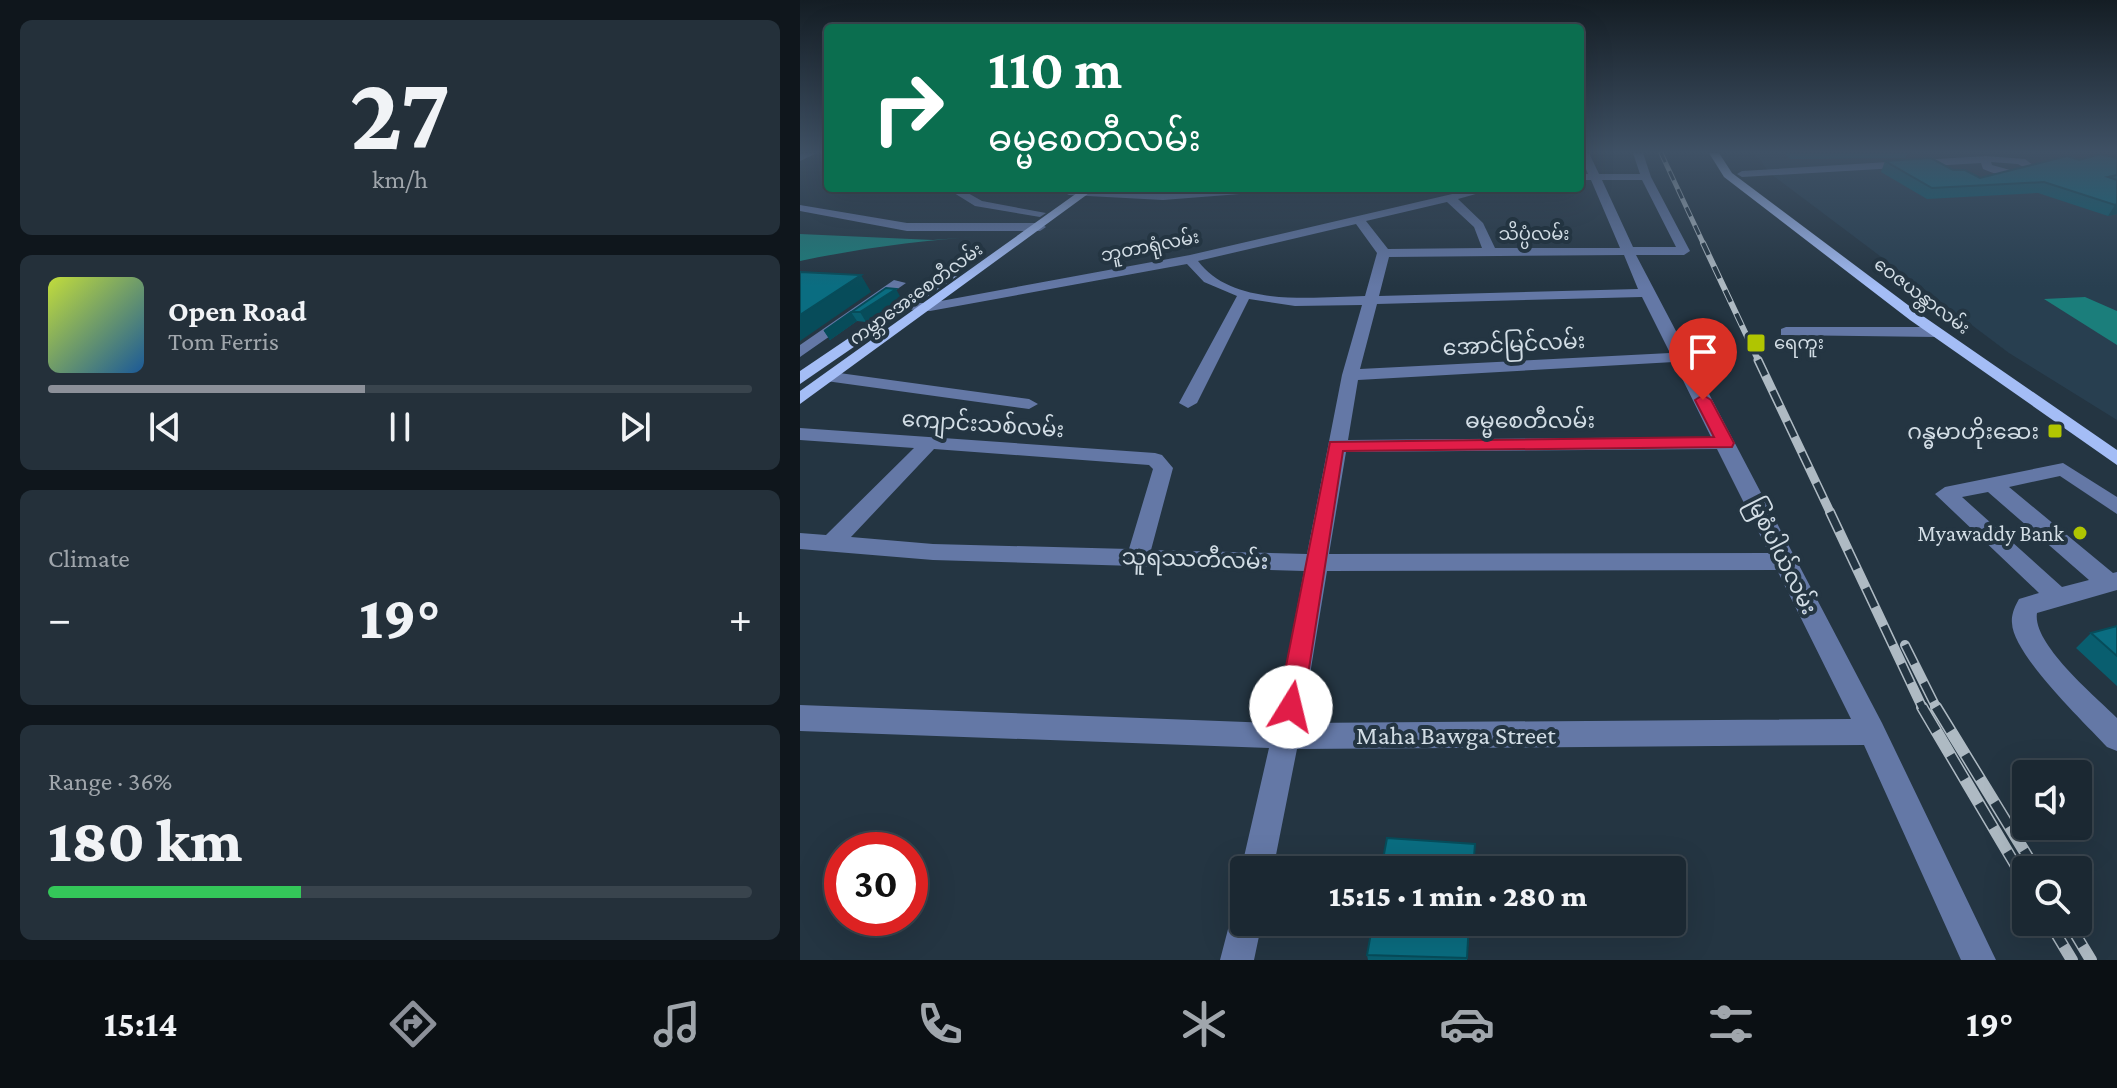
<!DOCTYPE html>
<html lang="en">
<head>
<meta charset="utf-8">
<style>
	body { margin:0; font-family:"Crimson Pro","Noto Sans Myanmar",serif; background:#24303a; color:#f1f3f6; height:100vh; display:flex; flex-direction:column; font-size:30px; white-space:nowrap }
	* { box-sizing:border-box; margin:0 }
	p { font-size:26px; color:#a0a6ac }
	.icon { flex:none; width:44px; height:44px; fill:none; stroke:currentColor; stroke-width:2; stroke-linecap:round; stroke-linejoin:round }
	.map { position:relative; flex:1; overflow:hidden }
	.sheet { display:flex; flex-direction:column; gap:20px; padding:20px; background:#0f161c; width:800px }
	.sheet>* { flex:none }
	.banner { position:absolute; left:24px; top:24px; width:760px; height:168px; border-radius:8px; box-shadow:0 8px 32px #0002,0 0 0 2px #39444d; background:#0b6e4f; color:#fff; overflow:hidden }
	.fabs { position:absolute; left:1212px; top:760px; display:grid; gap:16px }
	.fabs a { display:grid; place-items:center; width:80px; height:80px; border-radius:8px; background:#1b2832; box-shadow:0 8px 32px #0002,0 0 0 2px #39444d; font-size:40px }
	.speed { position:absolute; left:24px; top:832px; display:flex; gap:16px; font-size:40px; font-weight:700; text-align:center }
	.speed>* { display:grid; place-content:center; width:104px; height:104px; border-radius:50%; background:#1b2832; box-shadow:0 8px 32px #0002,0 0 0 2px #39444d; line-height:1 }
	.speed .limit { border:12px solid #d22; background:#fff; color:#111 }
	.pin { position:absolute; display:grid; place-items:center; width:68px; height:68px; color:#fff; margin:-82px -34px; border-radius:50% 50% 50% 0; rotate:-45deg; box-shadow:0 0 8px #0007 }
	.pin .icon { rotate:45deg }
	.me { position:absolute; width:88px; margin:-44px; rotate:9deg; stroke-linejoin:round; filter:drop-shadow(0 0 6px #0008) }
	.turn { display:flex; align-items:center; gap:28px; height:168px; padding:0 32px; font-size:36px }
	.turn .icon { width:104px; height:104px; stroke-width:2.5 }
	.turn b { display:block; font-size:56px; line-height:68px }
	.big { font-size:60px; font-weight:800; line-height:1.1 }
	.sheet .widget { flex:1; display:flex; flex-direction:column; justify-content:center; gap:12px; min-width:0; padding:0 28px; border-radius:12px; background:#24303a }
	.sheet .dial { align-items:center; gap:0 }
	.dial b { font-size:104px; line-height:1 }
	.song { display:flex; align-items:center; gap:24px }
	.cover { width:96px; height:96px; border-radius:12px; background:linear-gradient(135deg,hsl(70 70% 55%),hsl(210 70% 35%)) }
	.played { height:8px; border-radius:4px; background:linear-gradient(90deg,#8c9099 45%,#39444d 45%) }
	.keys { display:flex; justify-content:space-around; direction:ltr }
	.heat { display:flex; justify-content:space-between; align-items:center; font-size:44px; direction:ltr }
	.charge { height:12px; border-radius:6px; background:linear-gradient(90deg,#34c759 36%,#39444d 0) }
	.trip { position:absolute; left:430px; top:856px; width:456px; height:80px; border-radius:8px; background:#1b2832; box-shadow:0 8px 32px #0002,0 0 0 2px #39444d; font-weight:800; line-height:80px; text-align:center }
	.tabs { display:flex; height:128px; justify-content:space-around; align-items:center; background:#0b1014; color:#a0a6ac }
	.tabs .icon { width:56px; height:56px }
	.tabs .active { color:#8c9099 }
	.tabs b { font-size:36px; color:#f1f3f6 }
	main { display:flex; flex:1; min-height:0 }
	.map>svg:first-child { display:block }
</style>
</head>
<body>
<main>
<section class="sheet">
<div class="widget dial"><b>27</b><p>km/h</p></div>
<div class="widget">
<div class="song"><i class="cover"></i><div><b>Open Road</b><p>Tom Ferris</p></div></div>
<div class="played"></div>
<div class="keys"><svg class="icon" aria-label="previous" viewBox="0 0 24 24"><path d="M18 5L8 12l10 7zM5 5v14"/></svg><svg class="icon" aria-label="pause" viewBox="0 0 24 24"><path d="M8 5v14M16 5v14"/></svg><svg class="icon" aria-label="next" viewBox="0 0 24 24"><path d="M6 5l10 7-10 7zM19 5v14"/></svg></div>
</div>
<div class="widget"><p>Climate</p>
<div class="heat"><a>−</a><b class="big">19°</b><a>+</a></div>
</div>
<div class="widget"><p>Range · 36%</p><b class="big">180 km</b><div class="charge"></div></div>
</section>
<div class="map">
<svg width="1317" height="960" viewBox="0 0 1317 960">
	<rect width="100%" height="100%" fill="#243542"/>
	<path fill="#283f50" d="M954,153H1317V420L1209,353L971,174Z"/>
	<path fill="#1b7e7b" d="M0,234L133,240L186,236C123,240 62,248 0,261Z
		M1285,297L1317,311V345L1244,299Z"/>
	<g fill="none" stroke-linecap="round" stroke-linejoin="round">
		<path fill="#6478a6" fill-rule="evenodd" d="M4,153H17L0,161V154Z
			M780,153H789L799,174H840L833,153H843L851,177L890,251L884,255H836L1082,723L1196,960H1161L1064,745L497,749L473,870H444V877L441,870L469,748L0,731V705L475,723L504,571L133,560L0,549V533L26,535L114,448L0,440V428L355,453L362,455L373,468L351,550L507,554L542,375L562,305L495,306L449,299L397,403L388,408L379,403L437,296L404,282L387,264L130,311L101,309V303H130L390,255L678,188H697L658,199L683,223L695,248H820L791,180H780V174H788ZM802,180H842L876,247H833ZM647,202L674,227L682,248L588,249L566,221ZM556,224L577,253L565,296C514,297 433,308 398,261ZM824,255L838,289L579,296L589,257ZM842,297L870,353L560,369L577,304ZM874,362L911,437L548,440L558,380ZM134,449L349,465L353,469L329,549L133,544L51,537ZM917,449L969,553L529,554L546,452ZM977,570L1051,719L502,723L527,571Z
			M1186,156L1225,159L1238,169C1222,180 1201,177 1183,169L1181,163L942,177L937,174L942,171ZM1191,162L1218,164L1225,168L1210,170L1192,165Z
			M146,188H159L182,201L246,213L240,217L175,206Z
			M436,188H483L478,191L363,200L269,195L263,192L269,189L363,194Z
			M0,205L107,223H240L246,227L240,231H107L0,211Z
			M94,280L106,283L0,357V345Z
			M986,327H1136L1144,332L1136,337L981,335V329Z
			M32,372L229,399L238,404L229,409L26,381L24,377Z
			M1263,463L1317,497V514L1260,476L1209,487L1313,573L1317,572V590L1237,613C1232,644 1295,696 1317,718V751L1307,747C1285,723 1213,655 1212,623C1211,615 1215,606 1219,599L1239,593L1135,494L1145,487ZM1188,492L1289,580L1262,587L1162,497Z
			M444,906V922H462L454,960H420L433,910Z"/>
		<path fill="#a4bdf6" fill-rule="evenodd" d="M909,153H919L932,173L1120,314L1317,450V465L1110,320L924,177Z
			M284,188H296L0,404V391Z
			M145,273L157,276L0,384V371Z"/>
		<defs>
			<path id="rail-far4" d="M861,153L904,245"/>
			<path id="rail-far3" d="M903,243L959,362"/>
			<path id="rail-far2" d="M958,360L1031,514"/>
			<path id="rail-far1" d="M1030,512L1123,709
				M1105,645L1137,709"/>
			<path id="rail" d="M1122,707L1226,883
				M1136,707L1236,870
				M1249,922L1272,960
				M1268,922L1291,960"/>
		</defs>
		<use href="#rail-far4" stroke="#aebac3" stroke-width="5"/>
		<use href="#rail-far3" stroke="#aebac3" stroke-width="6"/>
		<use href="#rail-far2" stroke="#aebac3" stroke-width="9"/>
		<use href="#rail-far1" stroke="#aebac3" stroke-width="10"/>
		<use href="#rail" stroke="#aebac3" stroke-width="12"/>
		<use href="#rail-far4" stroke="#243542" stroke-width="3" stroke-dasharray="10" stroke-linecap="butt"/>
		<use href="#rail-far3" stroke="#243542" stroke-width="4" stroke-dasharray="13" stroke-linecap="butt"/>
		<use href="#rail-far2" stroke="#243542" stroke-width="6" stroke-dasharray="17" stroke-linecap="butt"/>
		<use href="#rail-far1" stroke="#243542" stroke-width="7" stroke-dasharray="21" stroke-linecap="butt"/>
		<use href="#rail" stroke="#243542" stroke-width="9" stroke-dasharray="28" stroke-linecap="butt"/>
	</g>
	<path fill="#095e6f" d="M975,153H1131L1107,154L1106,158L990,159L985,153Z
		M1317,158V214L1308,216L1238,193L1127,199L1081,172L1085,161L1153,170L1180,178L1279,160Z
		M86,288L101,298L66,322L57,321L30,340L24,331Z
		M1317,626V686L1276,648L1291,633Z
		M670,922L667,960H568L567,955Z"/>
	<path fill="#074c5a" d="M1317,204V214L1308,216L1315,205Z
		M61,275L71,292L0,341V315Z
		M96,289L101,298L66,322L60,312Z
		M51,312L57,321L30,340L24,331Z"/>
	<path fill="#0a6d81" stroke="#074c5a" stroke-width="2" d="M1301,154L1317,158V175L1308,177L1317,180V204L1315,205L1244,182L1132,188L1085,161L1131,158L1153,170H1165L1180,178L1267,156L1279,160Z
		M0,272L61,275L0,315Z
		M86,288L96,289L60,312H51L24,331Z
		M1317,626V656L1291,633Z
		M587,838L675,844L673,870H581Z
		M573,922H669L667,958L567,955Z"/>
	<linearGradient id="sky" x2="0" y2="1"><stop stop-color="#141d24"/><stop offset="0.53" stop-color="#3f5165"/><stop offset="1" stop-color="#3f5165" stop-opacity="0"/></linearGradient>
	<rect width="1317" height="287" fill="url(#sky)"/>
	<path fill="#e11d48" stroke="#92132f" stroke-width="2" d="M903,395L911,400L934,443L932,447L543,451L503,707L500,715L491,718L482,715L478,707L530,442L914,437L895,400Z"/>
	<g fill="#b0c501" stroke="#243542" stroke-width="3">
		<rect x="946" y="333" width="20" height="20" rx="4"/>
		<rect x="1247" y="423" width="16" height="16" rx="4"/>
		<circle cx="1280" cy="533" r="8"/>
	</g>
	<g text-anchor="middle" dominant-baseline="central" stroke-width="8" stroke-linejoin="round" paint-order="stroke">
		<g font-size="18" fill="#d2dde5" stroke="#243542">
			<text x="734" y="234">သိပ္ပံလမ်း</text>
			<text transform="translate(350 246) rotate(-11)">ဘူတာရုံလမ်း</text>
			<text transform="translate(116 294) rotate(-36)">ကမ္ဘာအေးစေတီလမ်း</text>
			<text transform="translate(1122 296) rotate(37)">ဝေဇယန္တာလမ်း</text>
		</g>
		<g font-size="18" fill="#d2dde5" stroke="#243542" text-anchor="start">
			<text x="974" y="343">ရေကူး</text>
		</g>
		<g font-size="22" fill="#d2dde5" stroke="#243542">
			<text transform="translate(714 344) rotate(-3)">အောင်မြင်လမ်း</text>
			<text x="730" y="420">ဓမ္မစေတီလမ်း</text>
			<text transform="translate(183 424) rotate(4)">ကျောင်းသစ်လမ်း</text>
			<text transform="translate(982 556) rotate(63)">မြစံပါယ်လမ်း</text>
			<text transform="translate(395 559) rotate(2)">သူရဿတီလမ်း</text>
		</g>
		<g font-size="22" fill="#d2dde5" stroke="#243542" text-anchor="end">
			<text x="1239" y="431">ဂန္ဓမာဟိုးဆေး</text>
			<text x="1264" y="533">Myawaddy Bank</text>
		</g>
		<g font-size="26" fill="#d2dde5" stroke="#243542">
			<text x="656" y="735">Maha Bawga Street</text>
		</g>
	</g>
</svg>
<div class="fabs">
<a><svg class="icon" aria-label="sound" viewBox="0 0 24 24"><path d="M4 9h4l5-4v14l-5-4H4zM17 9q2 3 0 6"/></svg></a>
<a><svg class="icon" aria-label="search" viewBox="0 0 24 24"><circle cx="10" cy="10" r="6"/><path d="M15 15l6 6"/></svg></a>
</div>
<div class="speed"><div class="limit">30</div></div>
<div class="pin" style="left:903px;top:400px;background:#d93025"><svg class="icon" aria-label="arrive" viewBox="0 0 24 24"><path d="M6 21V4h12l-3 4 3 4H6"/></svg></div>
<svg class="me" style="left:491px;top:707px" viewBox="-20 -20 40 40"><circle r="19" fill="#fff"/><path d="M0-13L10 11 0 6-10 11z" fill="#e11d48"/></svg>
<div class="trip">15:15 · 1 min · 280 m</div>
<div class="banner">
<div class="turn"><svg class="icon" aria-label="right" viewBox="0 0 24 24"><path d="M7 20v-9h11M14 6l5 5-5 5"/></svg><div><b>110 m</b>ဓမ္မစေတီလမ်း</div></div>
</div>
</div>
</main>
<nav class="tabs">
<b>15:14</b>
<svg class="icon active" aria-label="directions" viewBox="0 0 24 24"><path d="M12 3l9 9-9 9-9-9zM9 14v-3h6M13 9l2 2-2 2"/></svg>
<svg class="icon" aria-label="music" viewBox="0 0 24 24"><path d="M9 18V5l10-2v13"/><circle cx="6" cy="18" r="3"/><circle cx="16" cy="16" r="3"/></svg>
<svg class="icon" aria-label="phone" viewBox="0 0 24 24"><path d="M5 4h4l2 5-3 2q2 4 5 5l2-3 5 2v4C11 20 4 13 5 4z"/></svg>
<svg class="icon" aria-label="climate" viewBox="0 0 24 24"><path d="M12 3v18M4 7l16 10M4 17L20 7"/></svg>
<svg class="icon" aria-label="car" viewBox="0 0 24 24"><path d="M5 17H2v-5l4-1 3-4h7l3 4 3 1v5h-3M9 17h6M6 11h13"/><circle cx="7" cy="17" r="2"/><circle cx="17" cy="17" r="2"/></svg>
<svg class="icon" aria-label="filters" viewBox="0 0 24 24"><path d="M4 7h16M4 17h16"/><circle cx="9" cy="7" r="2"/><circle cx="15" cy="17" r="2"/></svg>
<b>19°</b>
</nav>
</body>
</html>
